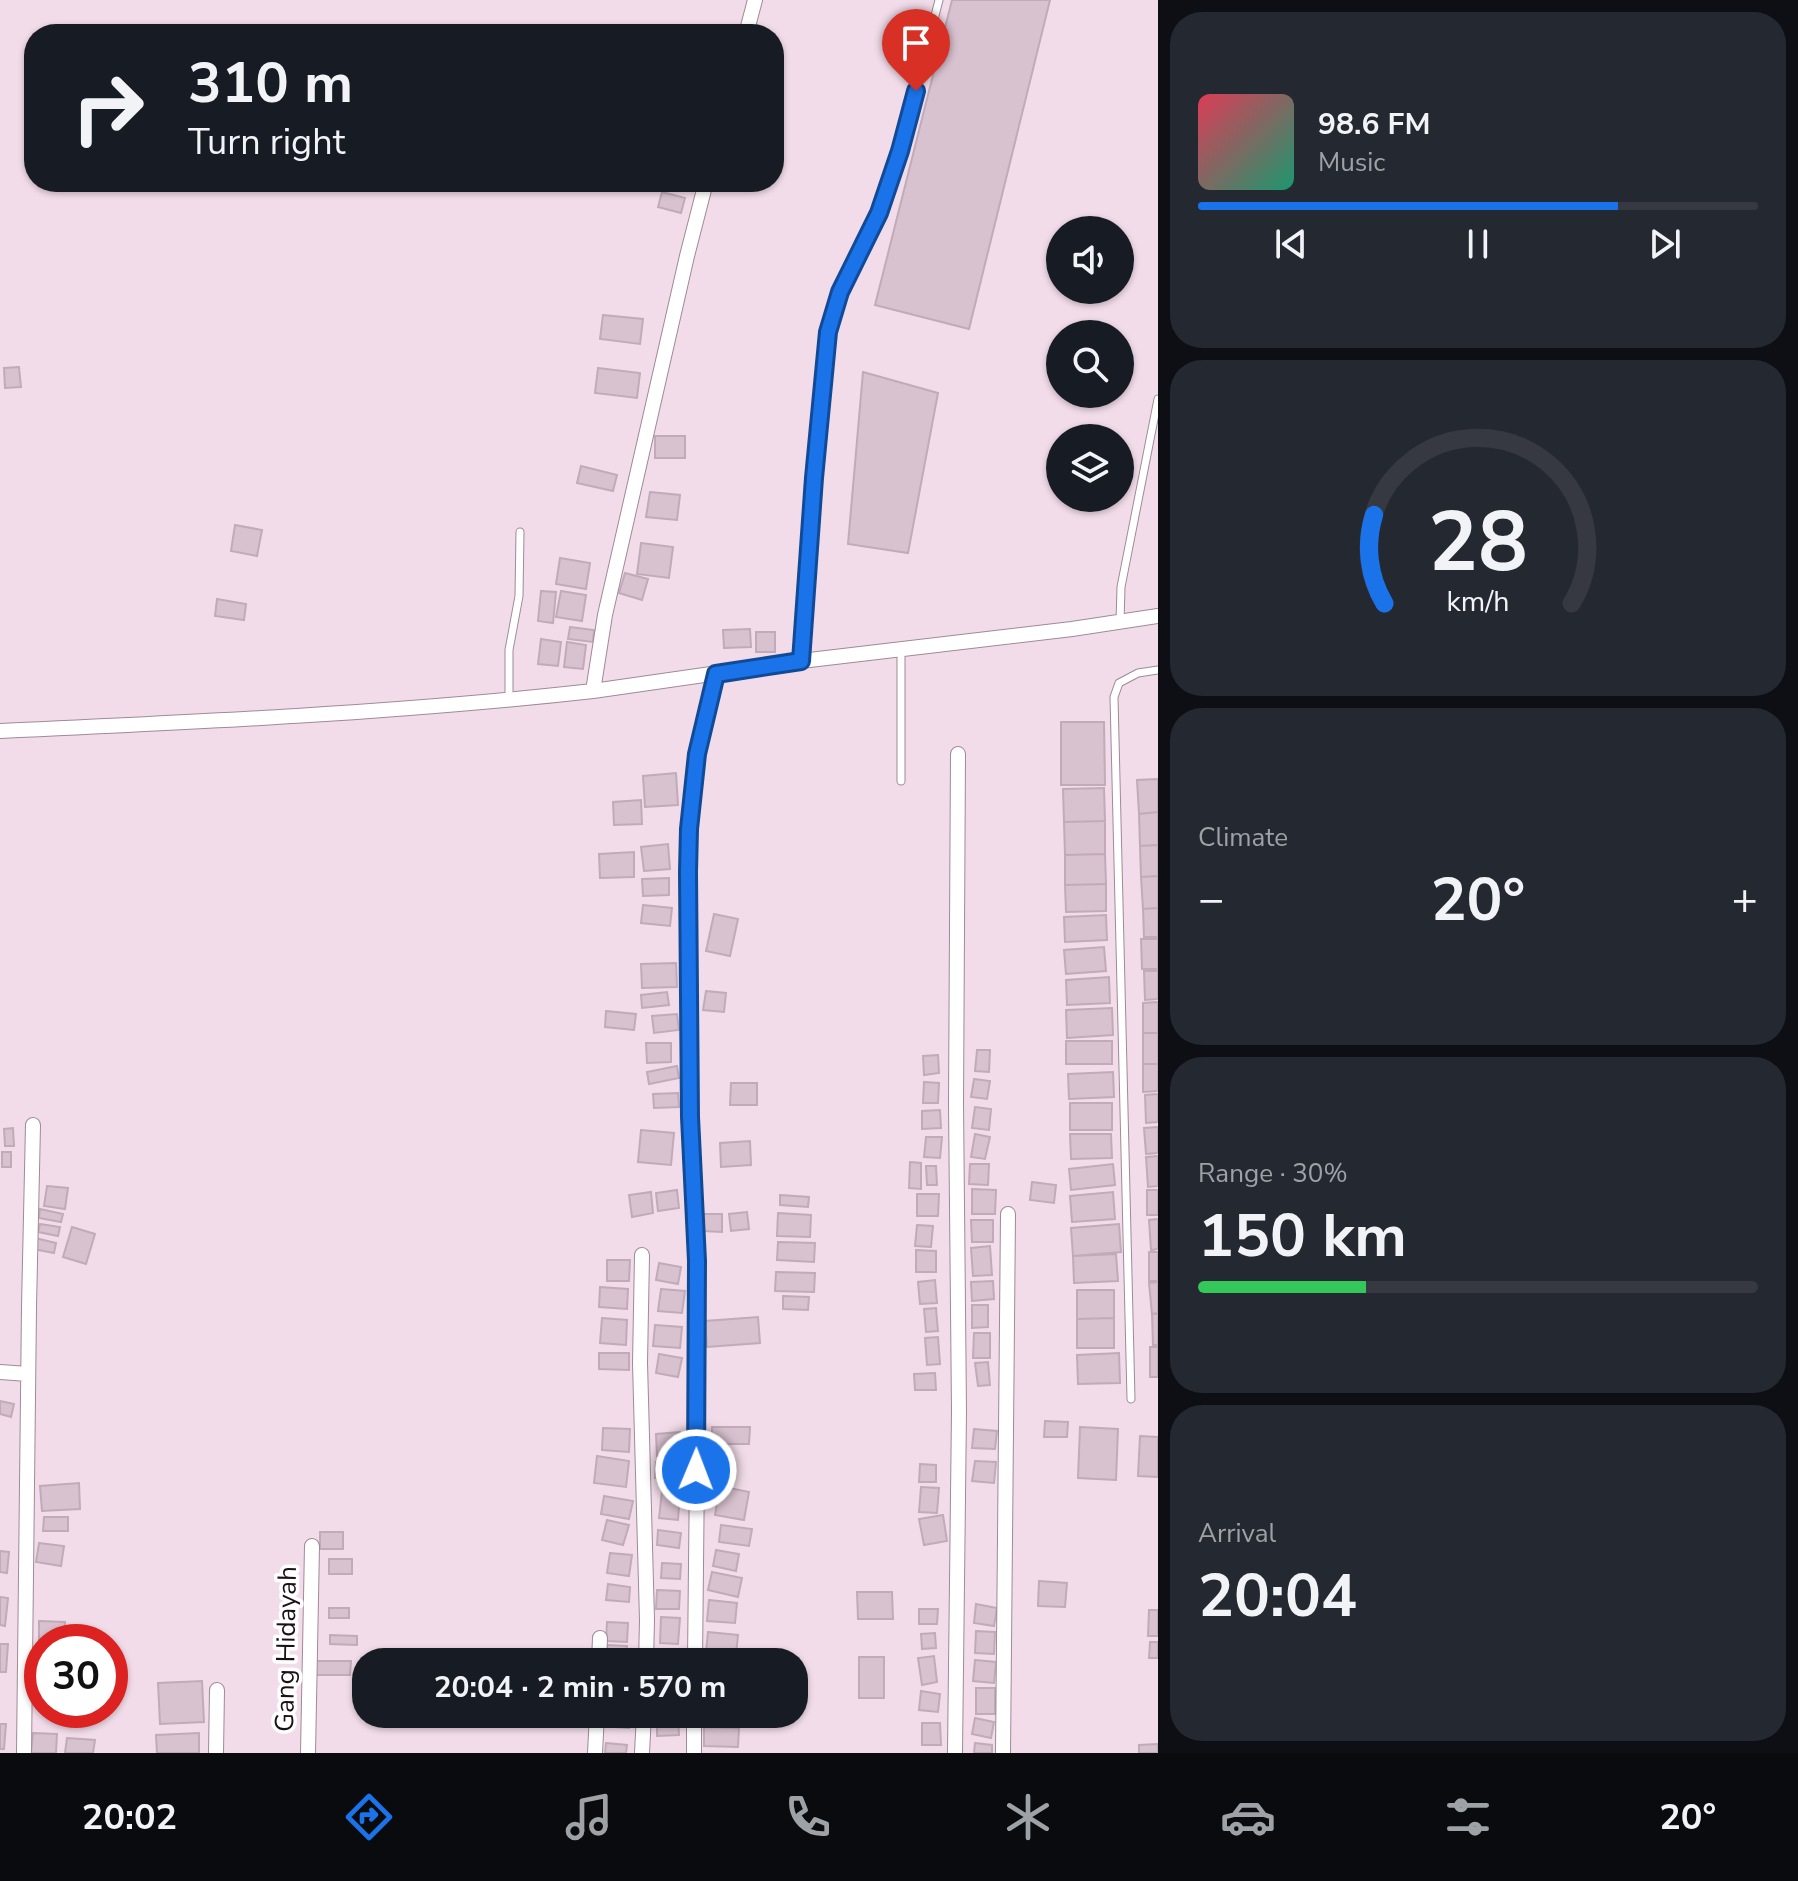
<!DOCTYPE html>
<html lang="en">
<head>
<meta charset="utf-8">
<style>
	body { margin:0; font-family:"Nunito Sans",sans-serif; background:#242831; color:#f1f3f6; height:100vh; display:flex; flex-direction:column; font-size:30px; white-space:nowrap }
	* { box-sizing:border-box; margin:0 }
	p { font-size:26px; color:#9ea1a6 }
	.icon { flex:none; width:44px; height:44px; fill:none; stroke:currentColor; stroke-width:2; stroke-linecap:round; stroke-linejoin:round }
	.map { position:relative; flex:1; overflow:hidden }
	.sheet { display:flex; flex-direction:column; gap:12px; padding:12px; background:#0d0f14; width:640px }
	.sheet>* { flex:none }
	.top-card { position:absolute; left:24px; top:24px; width:760px; height:168px; border-radius:32px; box-shadow:0 2px 6px #0004; background:#171b24; color:#f1f3f6; overflow:hidden }
	.controls { position:absolute; left:1046px; top:216px; display:grid; gap:16px }
	.controls a { display:grid; place-items:center; width:88px; height:88px; border-radius:50%; background:#171b24; box-shadow:0 2px 6px #0004; font-size:40px }
	.speed { position:absolute; left:24px; top:1624px; display:flex; gap:16px; font-size:40px; font-weight:700; text-align:center }
	.speed>* { display:grid; place-content:center; width:104px; height:104px; border-radius:50%; background:#171b24; box-shadow:0 2px 6px #0004; line-height:1 }
	.speed .limit { border:12px solid #d22; background:#fff; color:#111 }
	.pin { position:absolute; display:grid; place-items:center; width:68px; height:68px; color:#fff; margin:-82px -34px; border-radius:50% 50% 50% 0; rotate:-45deg; box-shadow:0 0 8px #0007 }
	.pin .icon { rotate:45deg }
	.me { position:absolute; width:88px; margin:-44px; rotate:1deg; stroke-linejoin:round; filter:drop-shadow(0 0 6px #0008) }
	.turn { display:flex; align-items:center; gap:28px; height:168px; padding:0 32px; font-size:36px }
	.turn .icon { width:104px; height:104px; stroke-width:2.5 }
	.turn b { display:block; font-size:56px; line-height:68px }
	.big { font-size:60px; font-weight:700; line-height:1.1 }
	.sheet .card { flex:1; display:flex; flex-direction:column; justify-content:center; gap:12px; min-width:0; padding:0 28px; border-radius:32px; background:#242831 }
	.sheet .dial { align-items:center; gap:0 }
	.dial svg { height:208px; overflow:visible; fill:none; stroke:#363941; stroke-width:7; stroke-linecap:round; text-anchor:middle }
	.dial text { fill:#f1f3f6; stroke:none }
	.song { display:flex; align-items:center; gap:24px }
	.cover { width:96px; height:96px; border-radius:12px; background:linear-gradient(135deg,hsl(350 70% 55%),hsl(160 70% 35%)) }
	.played { height:8px; border-radius:4px; background:linear-gradient(90deg,#1a73e8 75%,#363941 75%) }
	.keys { display:flex; justify-content:space-around; direction:ltr }
	.heat { display:flex; justify-content:space-between; align-items:center; font-size:44px; direction:ltr }
	.charge { height:12px; border-radius:6px; background:linear-gradient(90deg,#34c759 30%,#363941 0) }
	.trip { position:absolute; left:352px; top:1648px; width:456px; height:80px; border-radius:32px; background:#171b24; box-shadow:0 2px 6px #0004; font-weight:700; line-height:80px; text-align:center }
	.dock { display:flex; height:128px; justify-content:space-around; align-items:center; background:#090b0e; color:#9ea1a6 }
	.dock .icon { width:56px; height:56px }
	.dock .active { color:#1a73e8 }
	.dock b { font-size:36px; color:#f1f3f6 }
	main { display:flex; flex:1; min-height:0 }
	.map>svg:first-child { display:block }
</style>
</head>
<body>
<main>
<div class="map">
<svg width="1158" height="1753" viewBox="0 0 1158 1753">
	<rect width="100%" height="100%" fill="#f2dce9"/>
	<path fill="#d8c2cf" stroke="#c1abb8" stroke-width="2" d="M952,0H1050L969,329L875,305Z
		M662,192L685,198L681,213L658,207Z
		M603,315L643,319L640,344L600,339Z
		M19,367L21,387L5,388L4,368Z
		M598,368L640,373L637,398L595,393Z
		M863,372L938,393L908,553L848,544Z
		M655,436H685V458H655Z
		M581,466L617,475L613,491L577,483Z
		M650,492L680,495L677,520L646,517Z
		M235,525L262,530L257,556L231,551Z
		M641,543L673,547L669,578L637,574Z
		M560,558L590,563L586,589L556,584Z
		M625,573L648,579L642,600L619,593Z
		M541,591L556,592L553,623L538,621Z
		M561,591L586,595L582,621L556,617Z
		M217,599L246,604L244,620L215,616Z
		M570,627L594,630L593,642L568,639Z
		M750,629L751,647L724,648L723,630Z
		M756,632H775V652H756Z
		M541,639L561,642L558,666L538,664Z
		M567,642L586,645L583,669L564,667Z
		M1061,722H1104L1105,785H1061Z
		M676,773L678,805L645,807L643,776Z
		M1158,779V812L1139,814L1137,780Z
		M1104,788L1105,821L1064,822L1063,789Z
		M641,800L642,824L614,825L613,802Z
		M1158,812V845L1140,846L1139,814Z
		M1105,821V854L1065,855L1064,822Z
		M668,844L670,869L644,871L641,847Z
		M1158,845V876L1141,877L1140,846Z
		M634,852V877L600,878L599,854Z
		M1105,854L1106,884L1065,885V855Z
		M1158,876V908L1143,909L1141,877Z
		M669,878V895L643,896L642,879Z
		M1106,884V911L1066,912L1065,885Z
		M643,905L672,908L670,926L641,923Z
		M1158,908V937H1144L1143,909Z
		M714,914L738,919L730,956L706,951Z
		M1106,915L1107,940L1065,942L1064,917Z
		M1141,939H1158V969H1142Z
		M1104,947L1106,971L1066,974L1064,950Z
		M676,963L677,987L642,988L641,964Z
		M1144,971H1158V999L1145,1000Z
		M1109,977L1110,1003L1067,1005L1066,980Z
		M706,991L726,993L724,1012L703,1010Z
		M667,992L669,1005L642,1008L641,995Z
		M1158,1002V1033H1143V1003Z
		M1112,1008L1113,1035L1067,1038L1066,1010Z
		M606,1011L636,1014L634,1030L605,1027Z
		M677,1014L679,1030L654,1033L652,1016Z
		M1143,1033H1158V1064H1143Z
		M1066,1041H1112V1064H1066Z
		M646,1043H671V1062L647,1063Z
		M977,1050H990L989,1072L975,1071Z
		M938,1055L939,1073L924,1075L923,1056Z
		M1143,1064H1158V1091L1143,1092Z
		M677,1066L679,1078L649,1084L647,1072Z
		M1113,1072L1114,1097L1069,1099L1068,1074Z
		M974,1079L990,1081L987,1099L971,1097Z
		M924,1082L939,1083L938,1103H923Z
		M731,1083H757V1105H730Z
		M678,1093L679,1107L654,1108L653,1094Z
		M1158,1094V1122L1146,1123L1145,1095Z
		M1070,1103H1112V1130H1070Z
		M975,1107L991,1109L989,1130L972,1128Z
		M940,1110L941,1128L922,1129V1111Z
		M1158,1127V1153L1146,1154L1144,1128Z
		M13,1128L14,1146H5L4,1129Z
		M641,1130L674,1133L671,1165L638,1162Z
		M975,1134L990,1137L985,1159L971,1157Z
		M1070,1134H1111L1112,1158L1071,1159Z
		M926,1137H942L940,1158L924,1157Z
		M750,1141L751,1165L721,1167L720,1143Z
		M2,1152H11V1167H2Z
		M1158,1156V1186L1148,1187L1146,1157Z
		M910,1162L921,1163V1189L909,1188Z
		M970,1164H989L988,1185L969,1184Z
		M1113,1164L1115,1185L1071,1190L1069,1169Z
		M926,1166H936L937,1185H927Z
		M1032,1182L1056,1185L1054,1203L1030,1200Z
		M47,1186L68,1188L65,1209L44,1206Z
		M972,1189L996,1190L995,1214H972Z
		M677,1190L679,1208L658,1211L656,1193Z
		M1147,1190H1158V1215H1147Z
		M651,1192L653,1213L632,1217L629,1195Z
		M1113,1192L1115,1219L1072,1222L1070,1196Z
		M917,1194H939L938,1216H917Z
		M780,1195L809,1197L808,1207L780,1205Z
		M40,1209L63,1214L61,1222L39,1218Z
		M747,1212L749,1229L731,1231L729,1214Z
		M778,1213L811,1215L810,1237L777,1236Z
		M703,1214H722V1232L703,1231Z
		M1158,1219V1249L1151,1250L1149,1220Z
		M971,1220H993V1242H972Z
		M40,1224L60,1227L58,1236L38,1232Z
		M1119,1224L1121,1252L1073,1256L1071,1228Z
		M917,1225L933,1226L931,1247L915,1246Z
		M72,1227L95,1234L86,1264L63,1257Z
		M35,1238L56,1243L54,1253L33,1249Z
		M778,1242L815,1243L814,1262L777,1260Z
		M990,1246L992,1275L973,1276L971,1248Z
		M916,1250L936,1251V1272H916Z
		M1149,1252H1158V1281H1149Z
		M1116,1254L1118,1281L1074,1283L1073,1256Z
		M607,1260H630L629,1281H607Z
		M659,1263L681,1267L678,1284L656,1280Z
		M776,1272L815,1273L814,1292L775,1291Z
		M935,1280L937,1303L920,1304L918,1282Z
		M993,1281L994,1299L972,1301L971,1282Z
		M1158,1282V1313L1152,1314L1149,1283Z
		M600,1287L628,1289L627,1309L599,1307Z
		M661,1289L685,1291L682,1313L658,1311Z
		M1077,1290H1114V1318L1077,1319Z
		M783,1296L809,1297L808,1310L783,1309Z
		M972,1305H988V1327L972,1328Z
		M936,1308L938,1331L926,1332L924,1309Z
		M1152,1314H1158V1345H1153Z
		M758,1317L760,1343L707,1347L705,1321Z
		M602,1318L627,1320L626,1345L600,1343Z
		M1114,1318V1348H1077V1319Z
		M655,1325L682,1327L680,1348L653,1346Z
		M974,1333H990V1358H973Z
		M938,1337L940,1364L927,1365L925,1338Z
		M1150,1347H1158V1377H1150Z
		M599,1353H629V1370L599,1369Z
		M1119,1353L1120,1383L1078,1384L1077,1355Z
		M659,1354L682,1358L678,1377L656,1373Z
		M988,1362L990,1385L978,1386L975,1363Z
		M935,1373L936,1390H915L914,1374Z
		M0,1401L14,1404L11,1417L0,1414Z
		M1045,1421L1068,1422L1067,1437H1044Z
		M712,1427H750L749,1444H712Z
		M1080,1427L1118,1429L1116,1480L1078,1478Z
		M603,1428L630,1429L629,1452L602,1450Z
		M974,1429L997,1431L995,1449L972,1448Z
		M680,1432L681,1454L657,1456L656,1434Z
		M1140,1436L1158,1437V1477L1138,1476Z
		M597,1456L629,1461L626,1487L594,1483Z
		M975,1461L996,1462L994,1483L972,1481Z
		M656,1462L679,1464L678,1480L655,1478Z
		M920,1464L936,1465V1482H919Z
		M79,1483L80,1509L42,1511L40,1486Z
		M720,1486L749,1492L744,1520L715,1515Z
		M921,1487L939,1488L937,1513L919,1512Z
		M662,1491L680,1493L678,1520L659,1518Z
		M604,1496L633,1501L629,1519L601,1514Z
		M943,1515L947,1541L924,1545L919,1519Z
		M44,1517H68V1531H43Z
		M607,1520L629,1525L623,1545L602,1540Z
		M721,1525L752,1529L749,1546L719,1542Z
		M658,1530L681,1533L679,1548L657,1545Z
		M320,1532H343V1549H320Z
		M39,1543L64,1546L61,1566L36,1562Z
		M716,1550L739,1554L736,1571L713,1566Z
		M0,1551L9,1552L7,1573L0,1572Z
		M610,1553L632,1555L629,1576L607,1573Z
		M329,1559H352V1574H329Z
		M662,1563L681,1564L680,1579L661,1578Z
		M712,1572L742,1578L738,1597L708,1590Z
		M1039,1581L1067,1583L1065,1607L1038,1606Z
		M608,1584L630,1587L629,1602L606,1600Z
		M657,1590L680,1591L679,1609H656Z
		M857,1592H892L893,1619H858Z
		M0,1597L8,1598L5,1626L0,1625Z
		M709,1600L737,1603L735,1623L707,1621Z
		M976,1604L997,1608L994,1626L974,1623Z
		M329,1608H349V1618H329Z
		M919,1609H938L937,1624H919Z
		M1149,1610H1158V1636H1148Z
		M661,1617L680,1618L678,1644L660,1643Z
		M39,1621L65,1622L64,1642H42V1652L39,1651Z
		M607,1622L628,1623L627,1642L606,1641Z
		M976,1631L995,1632L994,1654L975,1653Z
		M708,1632L738,1635L736,1655L706,1652Z
		M935,1633L936,1648L922,1649L921,1634Z
		M330,1635L357,1636V1645L330,1644Z
		M1150,1642H1158V1658H1149Z
		M0,1644H8L6,1672H0Z
		M607,1645L627,1646L625,1662H606Z
		M664,1650L685,1653L684,1662H662Z
		M934,1656L937,1682L922,1685L918,1658Z
		M859,1657H884V1698H859Z
		M975,1660L996,1662L994,1683L973,1681Z
		M315,1661H351L350,1675H315Z
		M202,1681L204,1722L160,1724L158,1683Z
		M976,1688H995V1714H976Z
		M921,1691L940,1694L938,1712L919,1710Z
		M601,1714H630L629,1728L600,1726Z
		M657,1714H678L679,1735L657,1736Z
		M706,1714H730V1725L705,1724Z
		M758,1714H787V1723L758,1724Z
		M975,1718L994,1722L991,1738L972,1734Z
		M922,1723H940L941,1745H922Z
		M0,1724H6L4,1749H0Z
		M704,1727L739,1728L738,1747L704,1746Z
		M33,1733L57,1734L56,1753H31Z
		M199,1733V1753H157L156,1735Z
		M67,1738L95,1740L93,1753H65Z
		M606,1743L627,1745L626,1753H605Z
		M975,1743L992,1745V1753H974Z
		M1158,1744V1753H1139V1745Z"/>
	<g fill="none" stroke-linecap="round" stroke-linejoin="round">
		<defs>
			<path id="service" d="M1120,622L1121,587L1158,399
				M801,661L814,478L828,332L840,292L879,213L900,151L939,0
				M509,700V650L519,596L520,532
				M901,781V650
				M1131,1399L1114,697L1119,683L1138,673L1158,670"/>
			<path id="minor" d="M746,34L755,0
				M706,182L687,256L605,615L593,691L801,661L1072,629L1158,616
				M0,731C198,722 396,713 593,691
				M642,1255L640,1363L647,1620L646,1662
				M0,1372L28,1374
				M599,1662L600,1638
				M695,1662L698,1372L696,1233L690,1117L688,872L689,829L697,754L716,674
				M24,1753L29,1307L33,1125
				M216,1753L217,1690
				M308,1753L312,1546
				M595,1753L597,1714
				M642,1753L644,1714
				M694,1753V1714
				M955,1753L959,1411L956,1103L958,754
				M1003,1753L1008,1214"/>
		</defs>
		<use href="#service" stroke="#9f8a96" stroke-width="9"/>
		<use href="#minor" stroke="#9f8a96" stroke-width="16"/>
		<use href="#service" stroke="#fff" stroke-width="7"/>
		<use href="#minor" stroke="#fff" stroke-width="14"/>
	</g>
	<g fill="none" stroke-linecap="round" stroke-linejoin="round">
		<defs>
			<path id="route" d="M696,1470L697,1261L690,1117L688,872L689,829L697,754L716,674L801,661L814,478L828,332L840,292L879,213L900,151L916,91"/>
		</defs>
		<use href="#route" stroke="#114b97" stroke-width="20"/>
		<use href="#route" stroke="#1a73e8" stroke-width="14"/>
	</g>
	<g text-anchor="middle" dominant-baseline="central" stroke-width="7" stroke-linejoin="round" paint-order="stroke">
		<g font-size="26" fill="#191116" stroke="#fff">
			<text transform="translate(286 1649) rotate(-89)">Gang Hidayah</text>
		</g>
	</g>
</svg>
<div class="controls">
<a><svg class="icon" aria-label="sound" viewBox="0 0 24 24"><path d="M4 9h4l5-4v14l-5-4H4zM17 9q2 3 0 6"/></svg></a>
<a><svg class="icon" aria-label="search" viewBox="0 0 24 24"><circle cx="10" cy="10" r="6"/><path d="M15 15l6 6"/></svg></a>
<a><svg class="icon" aria-label="layers" viewBox="0 0 24 24"><path d="M12 4l9 5-9 5-9-5zM3 14l9 5 9-5"/></svg></a>
</div>
<div class="speed"><div class="limit">30</div></div>
<div class="pin" style="left:916px;top:91px;background:#d93025"><svg class="icon" aria-label="arrive" viewBox="0 0 24 24"><path d="M6 21V4h12l-3 4 3 4H6"/></svg></div>
<svg class="me" style="left:696px;top:1470px" viewBox="-20 -20 40 40"><circle r="17" fill="#1a73e8" stroke="#fff" stroke-width="3"/><path d="M0-11L8 9 0 5-8 9z" fill="#fff"/></svg>
<div class="trip">20:04 · 2 min · 570 m</div>
<div class="top-card">
<div class="turn"><svg class="icon" aria-label="right" viewBox="0 0 24 24"><path d="M7 20v-9h11M14 6l5 5-5 5"/></svg><div><b>310 m</b>Turn right</div></div>
</div>
</div>
<section class="sheet">
<div class="card">
<div class="song"><i class="cover"></i><div><b>98.6 FM</b><p>Music</p></div></div>
<div class="played"></div>
<div class="keys"><svg class="icon" aria-label="previous" viewBox="0 0 24 24"><path d="M18 5L8 12l10 7zM5 5v14"/></svg><svg class="icon" aria-label="pause" viewBox="0 0 24 24"><path d="M8 5v14M16 5v14"/></svg><svg class="icon" aria-label="next" viewBox="0 0 24 24"><path d="M6 5l10 7-10 7zM19 5v14"/></svg></div>
</div>
<div class="card dial"><svg viewBox="0 0 100 80">
<path d="M14 69A42 42 0 1 1 86 69"/>
<path d="M14 69A42 42 0 0 1 10 35" stroke="#1a73e8"/>
<text x="50" y="56" font-size="32" font-weight="700">28</text>
<text x="50" y="72" font-size="11">km/h</text>
</svg></div>
<div class="card"><p>Climate</p>
<div class="heat"><a>−</a><b class="big">20°</b><a>+</a></div>
</div>
<div class="card"><p>Range · 30%</p><b class="big">150 km</b><div class="charge"></div></div>
<div class="card"><p>Arrival</p><b class="big">20:04</b></div>
</section>
</main>
<nav class="dock">
<b>20:02</b>
<svg class="icon active" aria-label="directions" viewBox="0 0 24 24"><path d="M12 3l9 9-9 9-9-9zM9 14v-3h6M13 9l2 2-2 2"/></svg>
<svg class="icon" aria-label="music" viewBox="0 0 24 24"><path d="M9 18V5l10-2v13"/><circle cx="6" cy="18" r="3"/><circle cx="16" cy="16" r="3"/></svg>
<svg class="icon" aria-label="phone" viewBox="0 0 24 24"><path d="M5 4h4l2 5-3 2q2 4 5 5l2-3 5 2v4C11 20 4 13 5 4z"/></svg>
<svg class="icon" aria-label="climate" viewBox="0 0 24 24"><path d="M12 3v18M4 7l16 10M4 17L20 7"/></svg>
<svg class="icon" aria-label="car" viewBox="0 0 24 24"><path d="M5 17H2v-5l4-1 3-4h7l3 4 3 1v5h-3M9 17h6M6 11h13"/><circle cx="7" cy="17" r="2"/><circle cx="17" cy="17" r="2"/></svg>
<svg class="icon" aria-label="filters" viewBox="0 0 24 24"><path d="M4 7h16M4 17h16"/><circle cx="9" cy="7" r="2"/><circle cx="15" cy="17" r="2"/></svg>
<b>20°</b>
</nav>
</body>
</html>
